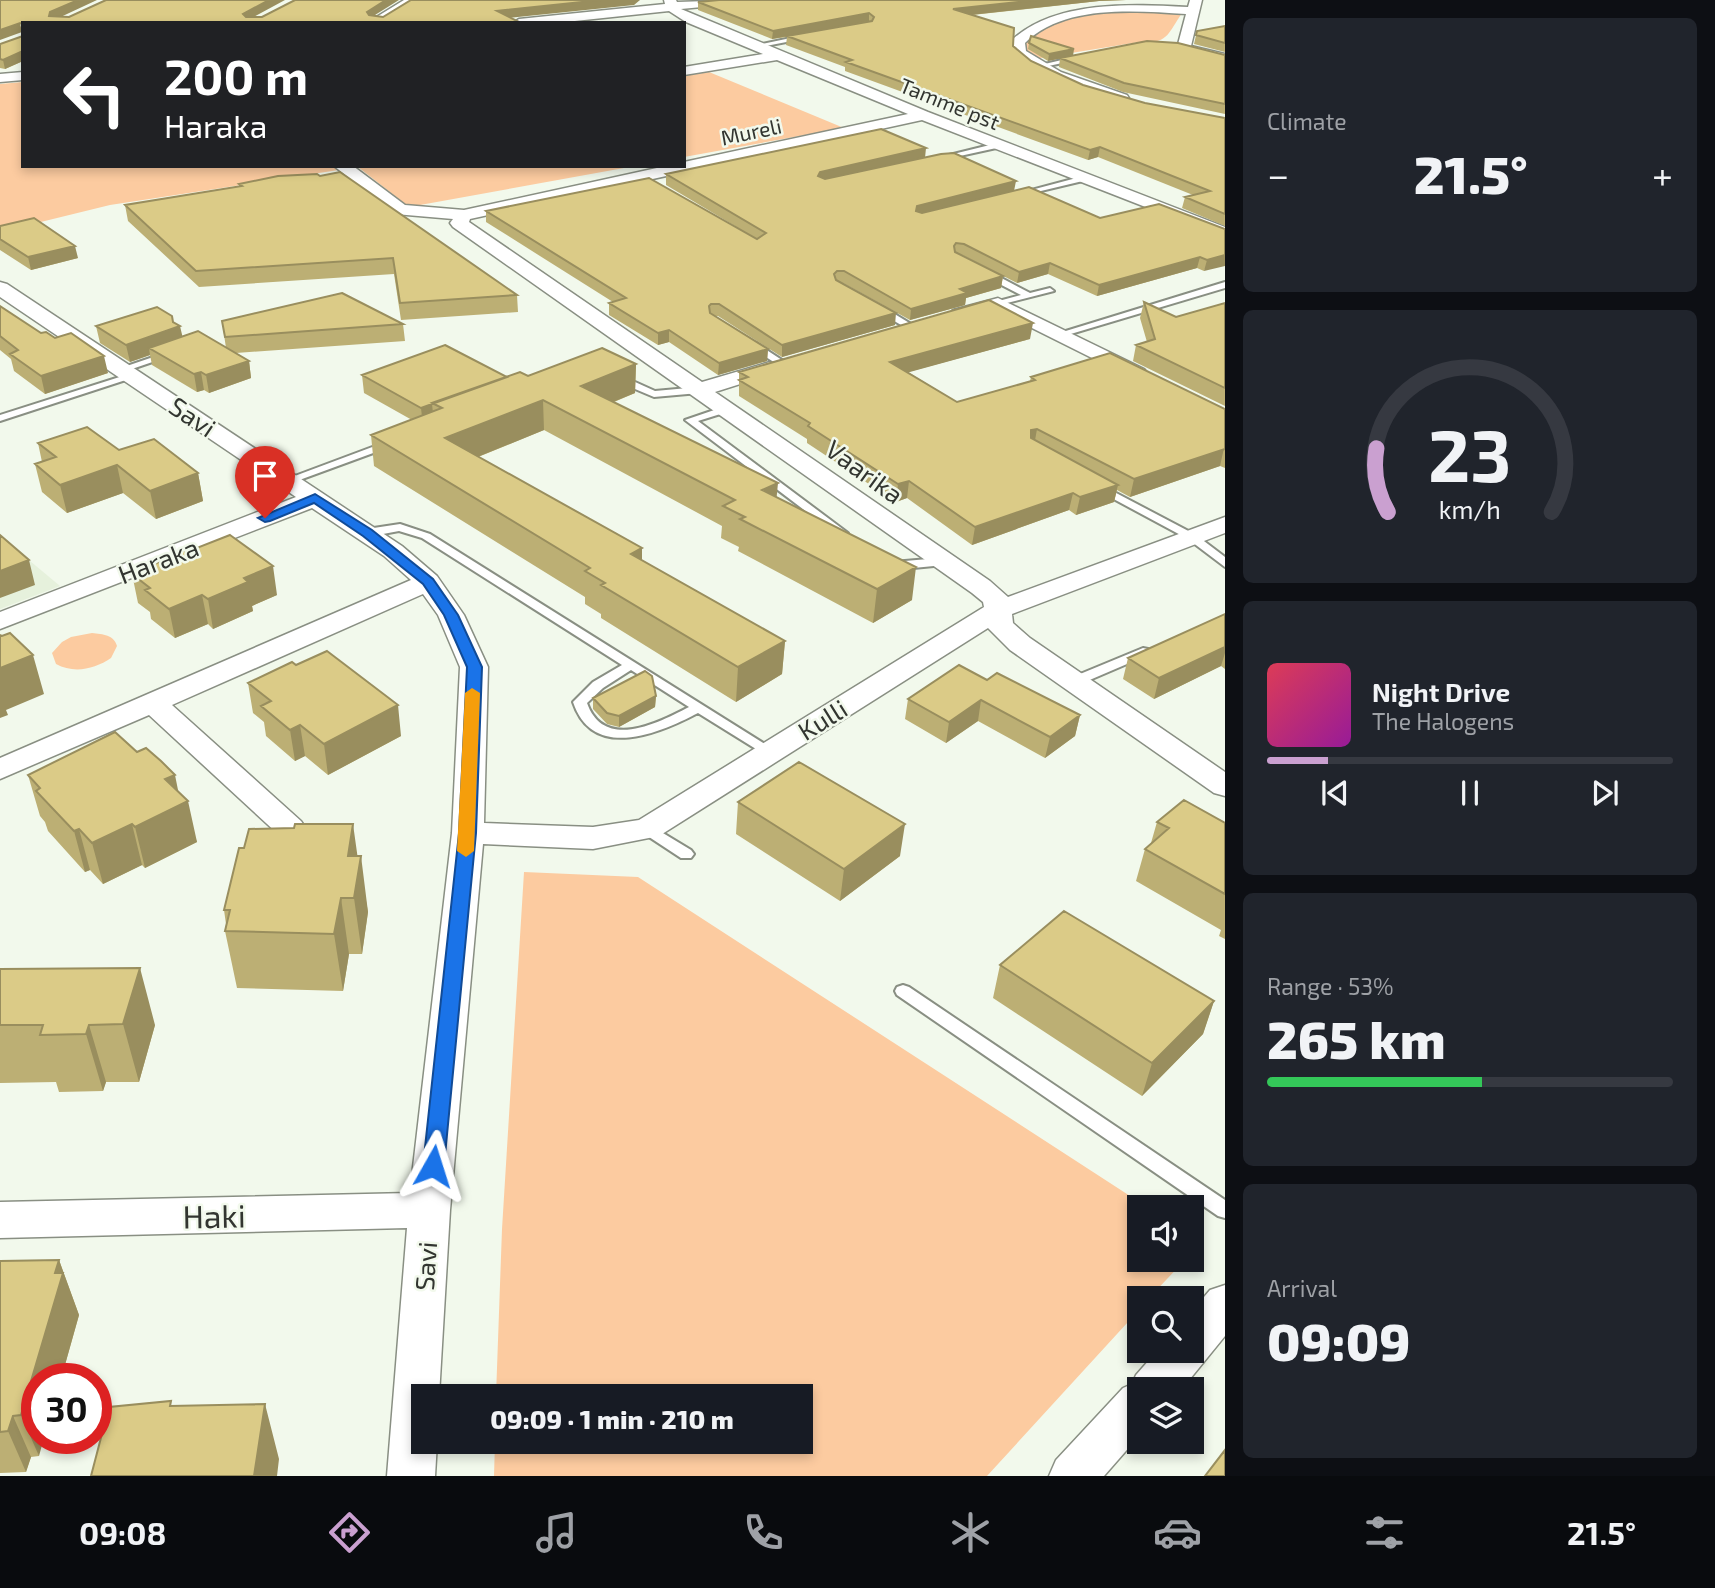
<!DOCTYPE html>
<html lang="en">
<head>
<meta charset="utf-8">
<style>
	body { margin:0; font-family:"Exo 2",sans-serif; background:#20242c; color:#f1f3f6; height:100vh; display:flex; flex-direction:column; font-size:26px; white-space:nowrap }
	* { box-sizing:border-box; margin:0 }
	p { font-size:23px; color:#9ea1a6 }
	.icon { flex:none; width:38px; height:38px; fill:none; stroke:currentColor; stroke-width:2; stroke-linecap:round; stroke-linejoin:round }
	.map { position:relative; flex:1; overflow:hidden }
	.details { display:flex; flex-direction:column; gap:18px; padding:18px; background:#0d0f14; width:490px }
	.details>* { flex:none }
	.guide { position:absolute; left:21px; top:21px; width:665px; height:147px; border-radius:0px; box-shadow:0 4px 10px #0003; background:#202124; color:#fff; overflow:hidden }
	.buttons { position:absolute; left:1127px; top:1195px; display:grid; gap:14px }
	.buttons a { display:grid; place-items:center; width:77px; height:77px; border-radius:0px; background:#171b24; box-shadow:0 4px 10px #0003; font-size:35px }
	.speed { position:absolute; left:21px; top:1363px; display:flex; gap:14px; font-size:35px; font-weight:700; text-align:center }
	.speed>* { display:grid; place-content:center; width:91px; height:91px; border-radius:50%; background:#171b24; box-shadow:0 4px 10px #0003; line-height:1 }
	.speed .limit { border:10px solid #d22; background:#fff; color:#111 }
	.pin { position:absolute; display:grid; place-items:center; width:60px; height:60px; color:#fff; margin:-72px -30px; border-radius:50% 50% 50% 0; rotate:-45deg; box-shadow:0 0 7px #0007 }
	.pin .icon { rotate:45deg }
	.me { position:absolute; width:77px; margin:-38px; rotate:6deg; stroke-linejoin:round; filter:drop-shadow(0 0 5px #0008) }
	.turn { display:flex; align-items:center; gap:24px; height:147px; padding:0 28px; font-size:32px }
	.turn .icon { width:91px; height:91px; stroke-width:2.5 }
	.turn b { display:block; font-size:49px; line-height:60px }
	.big { font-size:52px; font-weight:800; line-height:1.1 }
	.details .card { flex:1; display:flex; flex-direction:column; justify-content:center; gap:10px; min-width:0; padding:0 24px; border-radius:10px; background:#20242c }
	.details .dial { align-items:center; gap:0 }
	.dial svg { height:182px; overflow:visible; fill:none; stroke:#363941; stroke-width:7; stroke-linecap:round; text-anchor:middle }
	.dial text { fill:#f1f3f6; stroke:none }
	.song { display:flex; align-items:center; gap:21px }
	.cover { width:84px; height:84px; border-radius:10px; background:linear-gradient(135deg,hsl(350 70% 55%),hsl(300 70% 35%)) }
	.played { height:7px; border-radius:4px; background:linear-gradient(90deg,#caa0d0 15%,#363941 15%) }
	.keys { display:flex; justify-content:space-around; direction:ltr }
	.heat { display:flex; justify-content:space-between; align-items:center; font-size:38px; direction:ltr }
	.charge { height:10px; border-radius:5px; background:linear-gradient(90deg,#34c759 53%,#363941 0) }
	.trip { position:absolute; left:411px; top:1384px; width:402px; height:70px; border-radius:0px; background:#171b24; box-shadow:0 4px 10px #0003; font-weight:800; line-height:70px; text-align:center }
	.tabs { display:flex; height:112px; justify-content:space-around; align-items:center; background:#090b0e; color:#9ea1a6 }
	.tabs .icon { width:49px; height:49px }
	.tabs .on { color:#caa0d0 }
	.tabs b { font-size:32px; color:#f1f3f6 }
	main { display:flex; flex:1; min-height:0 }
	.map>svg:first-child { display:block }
</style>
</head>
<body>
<main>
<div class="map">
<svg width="1225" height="1476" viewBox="0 0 1225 1476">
	<rect width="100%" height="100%" fill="#f2f9ec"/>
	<path fill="#e6f1dc" d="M0,536L60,586L0,609Z"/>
	<path fill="#fccba0" d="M1121,10L1182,13C1167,35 1168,44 1139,42L1028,60L1019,45L1053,20Z
		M709,72L844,128L684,157V76Z
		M23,82V166H635L409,207L358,167L110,205L0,232V84Z
		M92,633C103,634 114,635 117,646L111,658C95,669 74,674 56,664L52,653L62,642L71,637Z
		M524,872L638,877L1147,1207L1139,1208V1260H1185L1149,1298H1139V1310L987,1476H494L495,1442H802V1396H496L502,1229Z"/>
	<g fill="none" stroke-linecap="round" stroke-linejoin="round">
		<defs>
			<path id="service" d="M805,35L807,38L755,48L752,46Z
				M1079,56L1081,59L1039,68L1036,66Z
				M998,143H1001V147L937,161L933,159Z
				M1084,176H1087V180L1020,196L1016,194Z
				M984,272H990L1030,293L1050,288L1054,291L995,306V302L1021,295L984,276Z
				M1225,282V288L1064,336L1056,334Z
				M877,307H883L916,327L908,329L877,311Z
				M750,343H756L788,364L780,366L750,347Z
				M165,353L173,355L126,371L118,369Z
				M129,374L138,376L0,421V415Z
				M616,377H624L655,391L699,387L704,390L699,393L654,397L616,381Z
				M726,406L730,407V411L698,421L848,533V537H840L685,420Z
				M391,440L396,443L395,445L294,482H286L284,480Z
				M1099,484L1196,535L1225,557V567L1188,539L1095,489V485Z
				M400,524L430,534L776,751L774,754H764L698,713C660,733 593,762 573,702L593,682L622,665L422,538L399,531L367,537L361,533L367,529ZM631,670L689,707C658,723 604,751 587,703L603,688Z
				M940,558L946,562L944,565L893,570L887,566L893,562Z
				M1143,648L1148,649L1150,652L1148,655L1078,685L1073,686L1066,682L1068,679Z
				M648,824L691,850L694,854L691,858H681L643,833L640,829Z
				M903,985L909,987L1225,1200V1218L1218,1216L897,995L895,991L897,987Z"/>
			<path id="minor" d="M404,0H419L384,23L370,21Z
				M664,0H676L677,2L740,0L734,4L681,9L928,112L1225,227V238L922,120L470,219L469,222L702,382L770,362H784L787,366L784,370L715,392L990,581L1008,597L1225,517V533L1012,614L1013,623L1030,638L1225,772V796L1214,793L1010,650L988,628L659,836L593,849L483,844L450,1210L439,1396H424V1442H437L435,1476H387L407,1228L0,1238V1202L410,1193L452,833L460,667L438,615L423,594L172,705L301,821L306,828L301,835L290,839L279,835L149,715L0,779V758L411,580L384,556L312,508L0,629V612L296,497L0,297V282L7,284L402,546L437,576L464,615L488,667L484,823L593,827L639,820L984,607L983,602L972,593L453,227L450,223L453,219L395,214L334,166H353L405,205L464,210L666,166H684V162L908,114L777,60L684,75V67L763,54L686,22L669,11L556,23H513L519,19L665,4Z
				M1190,0H1202L1191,46L1225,54V62L1179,51L1177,48L1186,14C1135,11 1064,4 1025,43L1026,51L1061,72L1127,95L1129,98L1127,101C1106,105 1028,70 1013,53V39C1057,0 1132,4 1188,7Z
				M23,72V80L0,82V74Z
				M998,298L1144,369L1147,373L1144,377H1130L996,310L960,320L950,314L953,310Z
				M1225,1285V1336L1181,1390H1139V1436L1104,1476H1049L1056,1460L1123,1388L1132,1384L1136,1375L1157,1351H1192V1311L1210,1290Z"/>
		</defs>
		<use href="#service" stroke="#898f83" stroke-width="4"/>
		<use href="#minor" stroke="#898f83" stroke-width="3"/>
		<use href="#service" fill="#fff" fill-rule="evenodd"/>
		<use href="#minor" fill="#fff" fill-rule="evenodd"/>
	</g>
	<path fill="#bcaf74" d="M719,0H1126L1099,1L972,15L1031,61L1083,85L1145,103L1225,118V226L1182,208L1185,197L1193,195L1098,157L1088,160L845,71V67L786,45L787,37L772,39L698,10V2Z
		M1225,26V52L1194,44L1197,31Z
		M23,36V61L5,69L0,68V44Z
		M1029,43L1073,55H1225V114L1123,92L1059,67L1060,58L1048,61L1028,49Z
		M925,157L1014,191L1100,218L1225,229L1204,271L1197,268L1097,296L1048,274L1017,283L962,255H960L1003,276L1001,288L966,298L965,305L910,320L843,283H841L895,325L782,357L718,316H715L768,349L767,361L718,375L669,342L658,345L609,315V303L613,302L486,222V211L735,226L666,185V174Z
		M239,184L517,295L518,312L401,320L394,274L199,287L128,221L125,205L239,186Z
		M0,226L78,258L31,270L0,250Z
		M1144,302L1176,317L1225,303V406L1133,361L1136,345L1147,342L1140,318Z
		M0,306L41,333L108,373L45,394L14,371L11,359L0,350Z
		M222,321L403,324L405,341L236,353L249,361L251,378L209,393L204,390L197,392L152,365L150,355L130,362L100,343L96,326L173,322L182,336L226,348Z
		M1030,339L908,372L957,402L1030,381L1031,377L1225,409V468L1220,466L1130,497L1117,490L1114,502L1076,515L1069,510L972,545L907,498L896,502L807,443V439L739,396V372Z
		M636,364L635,393L614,402L777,498L912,600L873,623L738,551L739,547L721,538L722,526L544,430L478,457L642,560L785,641L782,674L736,702L601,618V614L585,604V597L374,466L371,435L412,420L364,393L362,375L528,376Z
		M38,443L119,450L198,473L203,501L156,519L123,493L67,513L42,492L35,464L42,462Z
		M132,574L277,595L252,606L253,611L213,629L208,624L175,638L151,619L150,612L138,603Z
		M1225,614V669L1221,666L1154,699L1123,679L1128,658Z
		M987,680L1080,715L1075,736L1045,758L978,721L946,743L905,719L908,699Z
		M248,683L401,736L328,775L305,756L295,761L266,736L264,722L253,713Z
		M656,696L655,707L619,727L607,724L593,709V698Z
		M28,775L178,792L197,842L145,868L142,865L103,884L90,870L85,872L48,831L45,822L40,816Z
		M738,802L900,856L840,901L736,834Z
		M1157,822L1225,823V939L1219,936L1221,930L1136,881L1145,849L1151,843Z
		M358,856L368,912L362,954H349L343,991L237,988L225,931L226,924L224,910Z
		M1000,965L1214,1001L1203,1034L1142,1096L993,998Z
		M0,969L155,1025L139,1082H106L103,1091L59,1092L56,1082L0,1083Z
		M59,1260L79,1315L61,1379H37L39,1456L31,1457L26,1472L0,1473V1261Z"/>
	<path fill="#998e5e" d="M78,0H97L52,21L49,16L50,12Z
		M269,0H285L244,22L243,14Z
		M386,0H399L367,20V12Z
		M601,0H640L634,5L497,19V11Z
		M1037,0H1126L1099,1L952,17L953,9Z
		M869,13V21L772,39L773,31Z
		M20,23L22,32L0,40V30Z
		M1074,49L1073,56L1048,61L1049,54Z
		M23,51V61L5,69L3,60Z
		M1100,147L1098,157L1088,160L1090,150Z
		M926,148L925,158L819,182L818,176L820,172Z
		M1016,181L1014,191L915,216L917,206Z
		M75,246L78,258L31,270L28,257Z
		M1225,255V266L1204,271L1207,260Z
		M1200,257L1197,268L1097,296L1099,285Z
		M1050,263L1048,274L1017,283L1019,272Z
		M1003,276L1001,288L966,298L965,305L910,320L911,309L960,289Z
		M896,313L895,325L782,357V345Z
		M1033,323L1030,339L888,378L890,362Z
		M180,326L184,343L149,348L150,355L130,362L126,345Z
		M669,330V342L658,345V333Z
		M768,349L767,361L718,375L719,363Z
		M104,356L108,373L45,394L41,376Z
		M249,361L251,378L209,393L206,375Z
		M636,364L635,393L581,415V386Z
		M201,372L204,390L197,392L194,374Z
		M543,400L544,430L448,469L445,438Z
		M432,404L434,422L423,426L421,408Z
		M1037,429L1034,446H1028L1031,430Z
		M1224,448L1220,466L1130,497L1134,479Z
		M117,465L123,493L67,513L60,485Z
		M198,473L203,501L156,519L150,491Z
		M909,481L907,498L896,502L898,484Z
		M778,483L775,514L762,490Z
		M1118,485L1114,502L1076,515L1080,497Z
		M1073,493L1069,510L972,545L975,527Z
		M642,548V580L631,554Z
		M29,560L35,585L0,598V571Z
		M273,566L277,595L252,606L253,611L213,629L208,599L244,578Z
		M916,567L912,600L873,623L877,589Z
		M202,595L208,624L175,638L169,609Z
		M785,641L782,674L736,702L738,667Z
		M1225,647V653L1221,666L1154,699L1159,678Z
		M33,655L44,694L6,710L8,715L0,718V668Z
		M656,696L655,707L619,727V716Z
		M981,700L978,721L946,743L949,722Z
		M398,705L401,736L328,775L324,744Z
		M1080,715L1075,736L1045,758L1050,737Z
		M300,725L305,756L295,761L290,730Z
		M175,775L181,805L188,801L197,842L145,868L135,827L165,779Z
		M132,824L142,865L103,884L92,843Z
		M353,824L359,867L361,856L368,912L362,954L348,856Z
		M905,824L900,856L840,901L844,869Z
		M79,829L90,870L85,872L74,831Z
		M341,898L349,954L343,991L334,934Z
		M140,968L155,1025L139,1082L123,1024Z
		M1214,1001L1203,1034L1142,1096L1152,1063Z
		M89,1025L106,1082L103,1091L86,1034Z
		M59,1260L79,1315L61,1379H37V1438H44L39,1456L21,1415Z
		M265,1404L279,1459L277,1476H254Z
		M13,1416L31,1457L26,1472L8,1431Z"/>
	<path fill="#dbcb87" stroke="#998e5e" stroke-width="2" d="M0,0H78L50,12L49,16L69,17L106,0H269L243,14L246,17H262L295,0H386L367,12L369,15L383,17L411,0H601L497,11L521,23H23V25L20,23L0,30Z
		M719,0H1037L953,9L1014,28L1013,46L1031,61L1083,85L1145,103L1225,118V214L1185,197L1210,191L1100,147L1090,150L846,62L852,60L787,36L872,21L874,17L869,13L773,31L698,2Z
		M1225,26V43L1196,35L1197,31Z
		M23,36V51L3,60L0,59V44Z
		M1031,36L1074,49L1049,54L1029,43Z
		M1147,41L1178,43L1225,55V104L1124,83L1060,58Z
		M881,129L926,148L820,172L818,176L825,179L941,154L954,153L1016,181L917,206L916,211L922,213L1029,187L1100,218L1159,204L1225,229V255L1207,260L1200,257L1099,285L1050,263L1019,272L964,244L956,243L954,246L955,252L1003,276L960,289L967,293L911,309L844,271H837L834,274L836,280L896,313L782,345L719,304H711L709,306L710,313L768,349L719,363L669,330L658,333L609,303L626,298L486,211L649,178L757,239L766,233L666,174Z
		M340,172L517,295L400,303L393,258L196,271L125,205L242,186L239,184L278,176L317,174L320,176Z
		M34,218L75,246L28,257L0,239V226Z
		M342,293L403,324L225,337L222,321Z
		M989,300L1033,323L890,362L957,402L1035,380L1031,377L1110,353L1225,409V449L1134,479L1037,429L1031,430V438L1118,485L1080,497L1073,493L975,527L909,481L898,484L808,426L810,423L739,380L748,377L739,372Z
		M1144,302L1176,317L1225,303V388L1136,345L1155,339Z
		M0,306L41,333L46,332L55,338L71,333L104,356L41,376L10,354L18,350L0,336Z
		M157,307L172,316L173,322L180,326L126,345L96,326Z
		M198,331L249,361L206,375L201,372L194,374L149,348Z
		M445,345L507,377L421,408L362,375Z
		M602,348L636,364L581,386L778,483L762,490L916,567L877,589L740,519L745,517L723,506L735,500L543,400L445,438L642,548L631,554L785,641L738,667L601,585L605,583L585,571L590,568L371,435L442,408L432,403L520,372L528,376Z
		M87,427L119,450L154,439L198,473L150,491L117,465L60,485L35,464L56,457L38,443Z
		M0,535L29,560L0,571Z
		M230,535L273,566L244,578L248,582L208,599L202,595L169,609L145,590L150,588L132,574L194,546L197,548Z
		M1225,614V647L1159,678L1128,658Z
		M10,633L33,655L0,668V635L2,636Z
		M327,651L398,705L324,744L300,725L290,730L261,706L271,701L248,683L292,662L296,665Z
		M959,665L987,680L997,673L1080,715L1050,737L981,700L949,722L908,699Z
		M645,671L652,676L656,696L619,716L607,713L593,698Z
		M115,732L137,752L146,748L161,761L175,775L165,779L188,801L135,827L132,824L92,843L79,829L74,831L36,791L40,788L28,775Z
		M799,762L905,824L844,869L738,802Z
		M1184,800L1225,823V894L1145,849L1169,828L1157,822Z
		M295,824H353L348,856H361L354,898H341L334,934L225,931L230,910H224L239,848H244L249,829L294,828Z
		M1064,911L1214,1001L1152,1063L1000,965Z
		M140,968L123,1024L89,1025L86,1034L40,1035L43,1025H0V969Z
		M59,1260L55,1273H63L21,1415L13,1416L8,1431L0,1432V1261Z
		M171,1401L170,1406L265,1404L254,1476H91L109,1407Z
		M1225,1450V1476H1205Z"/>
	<path fill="#1a73e8" stroke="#114b97" stroke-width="2" d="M315,494L372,530L433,579L458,615L482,667L476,833L444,1166L441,1172L433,1175L426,1172L423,1166L459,833L467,667L444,615L423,584L363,536L314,503L270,521L265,522L258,518Z"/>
	<path fill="#f59e0b" d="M472,688L480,693L474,851L466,857L457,851L465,693Z"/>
	<g text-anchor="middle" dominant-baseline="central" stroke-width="5" stroke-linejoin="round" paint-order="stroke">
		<g font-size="21" fill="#323530" stroke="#f2f9ec">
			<text transform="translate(950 103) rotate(22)">Tamme pst</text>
			<text transform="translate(751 131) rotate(-12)">Mureli</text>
		</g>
		<g font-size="26" fill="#323530" stroke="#f2f9ec">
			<text transform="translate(193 416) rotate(34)">Savi</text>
			<text transform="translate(865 471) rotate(36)">Vaarika</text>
			<text transform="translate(158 560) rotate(-21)">Haraka</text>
			<text transform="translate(822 719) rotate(-32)">Kulli</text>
			<text transform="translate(425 1266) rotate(-86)">Savi</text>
		</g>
		<g font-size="32" fill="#323530" stroke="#f2f9ec">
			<text transform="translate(214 1215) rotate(-1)">Haki</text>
		</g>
	</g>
</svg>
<div class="buttons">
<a><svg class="icon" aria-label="sound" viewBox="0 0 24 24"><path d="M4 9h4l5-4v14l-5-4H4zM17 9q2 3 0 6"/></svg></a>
<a><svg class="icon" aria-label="search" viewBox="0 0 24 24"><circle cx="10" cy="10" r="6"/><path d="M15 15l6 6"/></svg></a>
<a><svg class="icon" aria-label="layers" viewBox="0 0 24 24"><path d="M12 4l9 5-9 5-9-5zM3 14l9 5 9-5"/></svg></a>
</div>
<div class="speed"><div class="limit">30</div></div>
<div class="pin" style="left:265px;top:518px;background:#d93025"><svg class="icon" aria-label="arrive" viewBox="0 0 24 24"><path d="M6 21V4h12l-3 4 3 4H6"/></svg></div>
<svg class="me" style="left:433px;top:1166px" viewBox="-20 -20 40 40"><path d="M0-17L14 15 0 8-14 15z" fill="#1a73e8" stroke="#fff" stroke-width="4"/></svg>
<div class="trip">09:09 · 1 min · 210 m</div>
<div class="guide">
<div class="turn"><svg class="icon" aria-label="left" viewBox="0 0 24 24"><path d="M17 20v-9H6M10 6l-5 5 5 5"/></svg><div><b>200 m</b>Haraka</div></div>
</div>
</div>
<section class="details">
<div class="card"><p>Climate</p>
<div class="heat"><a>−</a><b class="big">21.5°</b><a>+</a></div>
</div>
<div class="card dial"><svg viewBox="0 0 100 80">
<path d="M14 69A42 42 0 1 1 86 69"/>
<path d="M14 69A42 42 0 0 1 9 41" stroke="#caa0d0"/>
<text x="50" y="56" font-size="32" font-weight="700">23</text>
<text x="50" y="72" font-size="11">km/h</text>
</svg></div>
<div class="card">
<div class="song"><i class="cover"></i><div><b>Night Drive</b><p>The Halogens</p></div></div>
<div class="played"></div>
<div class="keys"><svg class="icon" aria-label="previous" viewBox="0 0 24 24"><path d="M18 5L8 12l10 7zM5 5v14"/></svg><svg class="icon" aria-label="pause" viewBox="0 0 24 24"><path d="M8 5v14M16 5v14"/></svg><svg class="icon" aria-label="next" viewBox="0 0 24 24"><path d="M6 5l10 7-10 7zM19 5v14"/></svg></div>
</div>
<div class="card"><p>Range · 53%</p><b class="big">265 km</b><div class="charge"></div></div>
<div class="card"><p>Arrival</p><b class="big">09:09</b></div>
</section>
</main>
<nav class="tabs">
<b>09:08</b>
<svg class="icon on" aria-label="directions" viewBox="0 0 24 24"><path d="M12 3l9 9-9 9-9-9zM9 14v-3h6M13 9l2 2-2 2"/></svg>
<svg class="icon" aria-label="music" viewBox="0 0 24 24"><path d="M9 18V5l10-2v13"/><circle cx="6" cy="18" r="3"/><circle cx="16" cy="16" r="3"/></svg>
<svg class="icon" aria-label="phone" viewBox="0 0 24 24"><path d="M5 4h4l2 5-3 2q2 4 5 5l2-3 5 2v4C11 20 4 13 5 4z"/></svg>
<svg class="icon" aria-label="climate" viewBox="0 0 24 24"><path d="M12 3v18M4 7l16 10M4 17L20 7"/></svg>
<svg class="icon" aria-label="car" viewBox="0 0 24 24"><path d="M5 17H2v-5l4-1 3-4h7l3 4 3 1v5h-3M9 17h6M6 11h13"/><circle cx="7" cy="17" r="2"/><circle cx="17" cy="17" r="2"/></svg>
<svg class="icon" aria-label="filters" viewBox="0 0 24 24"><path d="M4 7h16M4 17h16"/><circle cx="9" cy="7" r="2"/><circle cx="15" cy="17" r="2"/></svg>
<b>21.5°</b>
</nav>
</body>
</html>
